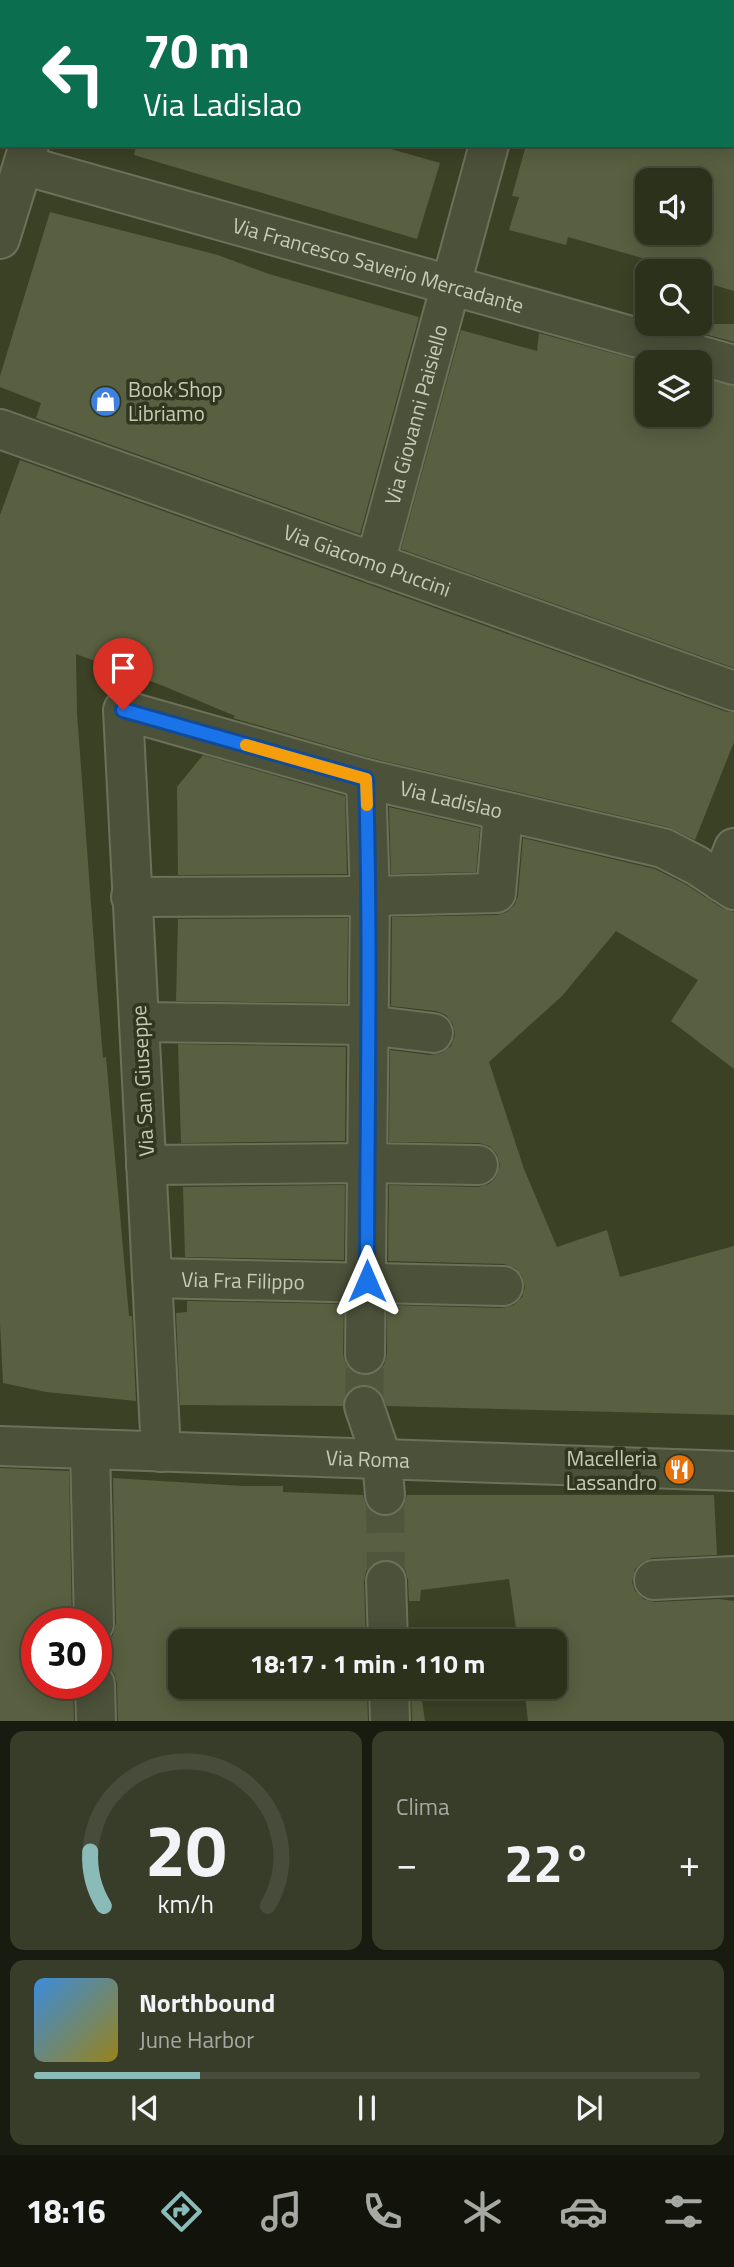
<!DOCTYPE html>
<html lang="it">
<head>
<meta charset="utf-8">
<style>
	body { margin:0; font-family:"Titillium Web",sans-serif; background:#383d29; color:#f1f3f6; height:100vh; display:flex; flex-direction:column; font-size:26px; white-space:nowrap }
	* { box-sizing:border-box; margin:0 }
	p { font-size:23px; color:#a6a9a3 }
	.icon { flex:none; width:38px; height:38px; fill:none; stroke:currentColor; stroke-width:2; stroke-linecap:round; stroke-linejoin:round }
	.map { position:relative; height:1721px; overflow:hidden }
	.side { display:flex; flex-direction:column; gap:10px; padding:10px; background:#181b0f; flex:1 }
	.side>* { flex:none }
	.top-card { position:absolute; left:0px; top:0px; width:735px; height:147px; box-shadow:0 4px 18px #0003,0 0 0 2px #484c3b; background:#0b6e4f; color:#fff; overflow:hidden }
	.fabs { position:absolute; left:635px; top:168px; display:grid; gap:14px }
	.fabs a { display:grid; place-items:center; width:77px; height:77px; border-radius:14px; background:#2c311c; box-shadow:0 4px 18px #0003,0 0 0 2px #484c3b; font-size:35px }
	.speed { position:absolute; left:21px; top:1608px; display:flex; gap:14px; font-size:35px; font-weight:700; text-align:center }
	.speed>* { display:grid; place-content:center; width:91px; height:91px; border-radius:50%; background:#2c311c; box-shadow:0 4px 18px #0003,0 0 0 2px #484c3b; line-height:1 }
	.speed .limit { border:10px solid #d22; background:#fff; color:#111 }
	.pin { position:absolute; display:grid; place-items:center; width:60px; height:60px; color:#fff; margin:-72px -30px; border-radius:50% 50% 50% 0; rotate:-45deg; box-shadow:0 0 7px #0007 }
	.pin .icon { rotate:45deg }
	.me { position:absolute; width:77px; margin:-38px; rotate:0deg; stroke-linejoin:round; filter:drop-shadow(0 0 5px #0008) }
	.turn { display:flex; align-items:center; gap:24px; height:147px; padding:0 28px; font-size:32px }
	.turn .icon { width:91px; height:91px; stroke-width:2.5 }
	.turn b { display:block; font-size:49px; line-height:60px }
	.big { font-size:52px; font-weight:700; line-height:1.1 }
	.side .widget { flex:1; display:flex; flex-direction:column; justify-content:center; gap:10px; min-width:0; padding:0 24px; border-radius:14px; background:#383d29 }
	.side .dial { align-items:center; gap:0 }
	.dial svg { height:182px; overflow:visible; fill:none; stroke:#484c3b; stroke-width:7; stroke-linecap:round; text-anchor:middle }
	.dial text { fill:#f1f3f6; stroke:none }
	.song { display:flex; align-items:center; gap:21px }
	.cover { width:84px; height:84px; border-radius:10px; background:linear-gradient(135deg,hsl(210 70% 55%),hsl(50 70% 35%)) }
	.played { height:7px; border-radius:4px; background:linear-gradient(90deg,#8bbbb9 25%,#484c3b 25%) }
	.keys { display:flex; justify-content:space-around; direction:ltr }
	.heat { display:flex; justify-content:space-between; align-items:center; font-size:38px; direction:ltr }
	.side .tiles { flex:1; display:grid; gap:10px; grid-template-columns:1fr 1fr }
	.widget:last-child { grid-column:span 2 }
	.trip { position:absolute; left:168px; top:1629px; width:399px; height:70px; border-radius:14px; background:#2c311c; box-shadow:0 4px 18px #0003,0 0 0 2px #484c3b; font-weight:700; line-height:70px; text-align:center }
	.tab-bar { display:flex; height:112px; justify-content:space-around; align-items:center; background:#12140b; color:#a6a9a3 }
	.tab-bar .icon { width:49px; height:49px }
	.tab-bar .active { color:#8bbbb9 }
	.tab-bar b { font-size:32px; color:#f1f3f6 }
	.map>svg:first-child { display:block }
</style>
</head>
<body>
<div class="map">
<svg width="734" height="1721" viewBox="0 0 734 1721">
	<rect width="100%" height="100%" fill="#3b4125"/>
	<path fill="#596041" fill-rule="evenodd" d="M136,145H377L440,163L417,239L134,155Z
		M526,145H734V291L700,281V271H662L651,268L653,261L568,237L566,245L509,230L519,197L512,196ZM648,180H700V233H648Z
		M50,212L218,255L269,274L419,317L360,534L36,418L41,403L0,387V376Z
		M668,324H734V342Z
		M461,330L537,351L539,333L648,363V415H700V378L734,386V668L401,549Z
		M20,460L727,712H734V742L695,840L668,827L371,758L233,718L235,716L161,685L76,654L77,713L97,985L103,1058L106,1057L129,1316H132L136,1401L46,1392L3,1383L0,1323V515Z
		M203,755L345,796L347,874L178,875L177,787Z
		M389,807L480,828L476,872L391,874Z
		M523,838L655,869L685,884L722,908L734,912V1069L671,1021L698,980L616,931L562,996L489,1062L524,1169L557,1247L607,1230L620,1277L734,1246V1415L387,1406L379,1390L368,1384L358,1385L348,1391L343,1406L180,1405L176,1313L187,1312V1301L344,1304L343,1354L346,1364L353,1372L365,1376L376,1373L384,1365L387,1354V1305L502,1308L514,1305L522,1297L525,1287L522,1276L515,1268L504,1264L388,1261L389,1185L478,1187L489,1184L496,1177L500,1165L497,1154L489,1146L479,1143L389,1142L390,1050L430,1055L441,1053L451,1046L455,1035L453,1024L446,1015L436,1011L391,1006L392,917L497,915L507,912L515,904L518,896Z
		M348,918L347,1003L176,1001L178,919Z
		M178,1044L346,1047L345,1141L181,1143Z
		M345,1185L344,1260L185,1257L183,1187Z
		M0,1468L69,1471L72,1624H37V1684H73L74,1721H0Z
		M113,1478L242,1486H283V1492L363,1495L367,1508L376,1515L386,1517L398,1513L404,1505L407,1495H714L717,1555L652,1558L642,1562L635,1569L632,1582L635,1591L643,1599L654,1602L719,1599L734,1601V1721H528L524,1687H555V1642H518L509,1579L421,1590L420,1601H409L408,1580L405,1570L397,1562L386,1559L374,1563L366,1571L364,1582L366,1642H180V1687H367L368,1721H118L117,1683L114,1673L106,1665L96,1662V1645L106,1642L113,1635L116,1623Z
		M411,1687H420L425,1721H412Z"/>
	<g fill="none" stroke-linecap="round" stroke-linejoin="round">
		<path stroke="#50563b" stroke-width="38" stroke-dasharray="38 19" stroke-linecap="butt" d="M364,1406L365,1354
			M385,1495L386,1581"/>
		<defs>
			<g id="minor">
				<path d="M575,0L580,2"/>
				<path d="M73,2L74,0"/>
				<path d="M530,2L531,0"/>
				<path d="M733,48H734"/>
				<path d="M0,113L2,115"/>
				<path id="s1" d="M23,165L734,365"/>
				<path d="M0,239L29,145"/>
				<path id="s2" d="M0,429L734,691"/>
				<path id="s3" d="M375,563L489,145"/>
				<path d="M721,882L734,848"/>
				<path d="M131,897L370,896L496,893L503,813"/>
				<path d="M139,1022L367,1025L433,1033"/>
				<path d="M146,1165L367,1163L478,1165"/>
				<path id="s4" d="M152,1278L503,1286"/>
				<path d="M365,1354L370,896L366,779"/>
				<path d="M364,1406L382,1459L385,1495"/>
				<path id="s5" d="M0,1446L734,1471"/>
				<path d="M90,1449L94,1624"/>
				<path id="s6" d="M161,1452L123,710L366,779L663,848L696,865L734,890"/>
				<path d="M654,1580L734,1576"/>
				<path d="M386,1581L388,1642"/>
				<path d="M95,1684L96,1721"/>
				<path d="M389,1687L390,1721"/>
			</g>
		</defs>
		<use href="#minor" stroke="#6c715a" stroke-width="42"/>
		<use href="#minor" stroke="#4c513a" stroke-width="38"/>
	</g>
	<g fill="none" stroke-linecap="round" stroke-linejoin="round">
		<defs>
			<path id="route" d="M123,710L366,779C371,946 367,1114 367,1281"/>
		</defs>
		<use href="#route" stroke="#114b97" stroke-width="18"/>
		<use href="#route" stroke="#1a73e8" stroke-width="12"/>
		<path stroke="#f59e0b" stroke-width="12" d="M246,745L366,779L367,805"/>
	</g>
	<defs>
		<symbol id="shop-disc" viewBox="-11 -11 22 22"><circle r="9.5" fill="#3f7fe0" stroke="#31361e"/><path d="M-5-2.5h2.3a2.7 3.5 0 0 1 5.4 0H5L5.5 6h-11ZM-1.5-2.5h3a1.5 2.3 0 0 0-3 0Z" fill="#fff"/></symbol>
		<symbol id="restaurant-disc" viewBox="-11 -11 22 22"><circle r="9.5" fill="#e8710a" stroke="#31361e"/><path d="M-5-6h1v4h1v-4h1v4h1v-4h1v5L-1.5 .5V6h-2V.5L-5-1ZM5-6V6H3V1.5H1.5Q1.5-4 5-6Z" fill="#fff"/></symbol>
	</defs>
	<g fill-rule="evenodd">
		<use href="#shop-disc" x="88" y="384" width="35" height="35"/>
		<use href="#restaurant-disc" x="662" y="1452" width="35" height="35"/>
	</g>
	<g text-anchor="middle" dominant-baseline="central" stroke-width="7" stroke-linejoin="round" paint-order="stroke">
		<g font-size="21" fill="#c6cbb6" stroke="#31361e">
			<text stroke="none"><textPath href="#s1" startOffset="369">Via Francesco Saverio Mercadante</textPath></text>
			<text stroke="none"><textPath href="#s3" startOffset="154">Via Giovanni Paisiello</textPath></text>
			<text stroke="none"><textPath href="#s2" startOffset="390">Via Giacomo Puccini</textPath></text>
			<text stroke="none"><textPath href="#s6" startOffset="1083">Via Ladislao</textPath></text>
			<text transform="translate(142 1081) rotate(-93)">Via San Giuseppe</text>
			<text stroke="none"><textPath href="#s4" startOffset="91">Via Fra Filippo</textPath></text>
			<text stroke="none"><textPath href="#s5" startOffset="368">Via Roma</textPath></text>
		</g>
		<g font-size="21" fill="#c6cbb6" stroke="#31361e" text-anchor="start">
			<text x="128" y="389">Book Shop<tspan x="128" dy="24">Libriamo</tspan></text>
			<text x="657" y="1458" text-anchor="end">Macelleria<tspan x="657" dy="24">Lassandro</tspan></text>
		</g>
	</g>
</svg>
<div class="fabs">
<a><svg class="icon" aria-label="sound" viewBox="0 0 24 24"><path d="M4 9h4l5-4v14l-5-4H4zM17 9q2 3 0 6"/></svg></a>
<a><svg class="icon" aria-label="search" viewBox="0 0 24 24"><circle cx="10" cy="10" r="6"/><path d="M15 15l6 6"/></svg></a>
<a><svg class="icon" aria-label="layers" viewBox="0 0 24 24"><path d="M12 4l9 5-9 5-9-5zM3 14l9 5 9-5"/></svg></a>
</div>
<div class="speed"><div class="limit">30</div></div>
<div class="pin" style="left:123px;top:710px;background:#d93025"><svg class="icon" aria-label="arrive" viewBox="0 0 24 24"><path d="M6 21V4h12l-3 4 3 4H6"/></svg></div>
<svg class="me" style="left:367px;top:1281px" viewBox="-20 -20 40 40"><path d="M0-17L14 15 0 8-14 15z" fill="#1a73e8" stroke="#fff" stroke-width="4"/></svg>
<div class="trip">18:17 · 1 min · 110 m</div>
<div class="top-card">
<div class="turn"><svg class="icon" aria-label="left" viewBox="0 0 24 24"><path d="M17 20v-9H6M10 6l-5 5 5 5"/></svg><div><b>70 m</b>Via Ladislao</div></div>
</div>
</div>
<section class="side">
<div class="tiles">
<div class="widget dial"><svg viewBox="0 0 100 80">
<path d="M14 69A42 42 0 1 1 86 69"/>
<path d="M14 69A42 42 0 0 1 8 45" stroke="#8bbbb9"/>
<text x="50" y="56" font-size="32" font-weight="700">20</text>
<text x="50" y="72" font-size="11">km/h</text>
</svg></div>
<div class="widget"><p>Clima</p>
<div class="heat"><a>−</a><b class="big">22°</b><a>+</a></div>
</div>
<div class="widget">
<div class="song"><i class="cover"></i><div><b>Northbound</b><p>June Harbor</p></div></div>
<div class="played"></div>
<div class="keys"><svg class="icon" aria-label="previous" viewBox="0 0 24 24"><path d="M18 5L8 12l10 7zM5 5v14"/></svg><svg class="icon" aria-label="pause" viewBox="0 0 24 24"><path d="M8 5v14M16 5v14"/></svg><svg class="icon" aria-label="next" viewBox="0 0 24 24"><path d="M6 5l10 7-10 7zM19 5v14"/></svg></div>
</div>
</div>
</section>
<nav class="tab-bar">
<b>18:16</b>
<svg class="icon active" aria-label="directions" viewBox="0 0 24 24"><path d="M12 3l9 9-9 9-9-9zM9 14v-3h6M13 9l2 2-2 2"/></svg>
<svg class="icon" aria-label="music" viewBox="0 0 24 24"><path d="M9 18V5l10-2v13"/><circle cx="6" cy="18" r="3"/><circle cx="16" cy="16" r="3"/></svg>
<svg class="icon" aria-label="phone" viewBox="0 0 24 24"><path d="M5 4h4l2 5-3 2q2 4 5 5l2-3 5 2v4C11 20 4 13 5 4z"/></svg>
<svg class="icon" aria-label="climate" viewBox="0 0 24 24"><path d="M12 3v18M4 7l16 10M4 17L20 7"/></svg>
<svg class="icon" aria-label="car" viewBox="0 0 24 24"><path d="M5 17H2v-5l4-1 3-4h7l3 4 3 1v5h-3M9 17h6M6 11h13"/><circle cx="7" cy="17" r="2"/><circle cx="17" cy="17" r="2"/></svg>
<svg class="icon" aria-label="filters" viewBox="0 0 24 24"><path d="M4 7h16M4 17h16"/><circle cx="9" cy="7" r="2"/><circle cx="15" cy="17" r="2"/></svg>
</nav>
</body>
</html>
